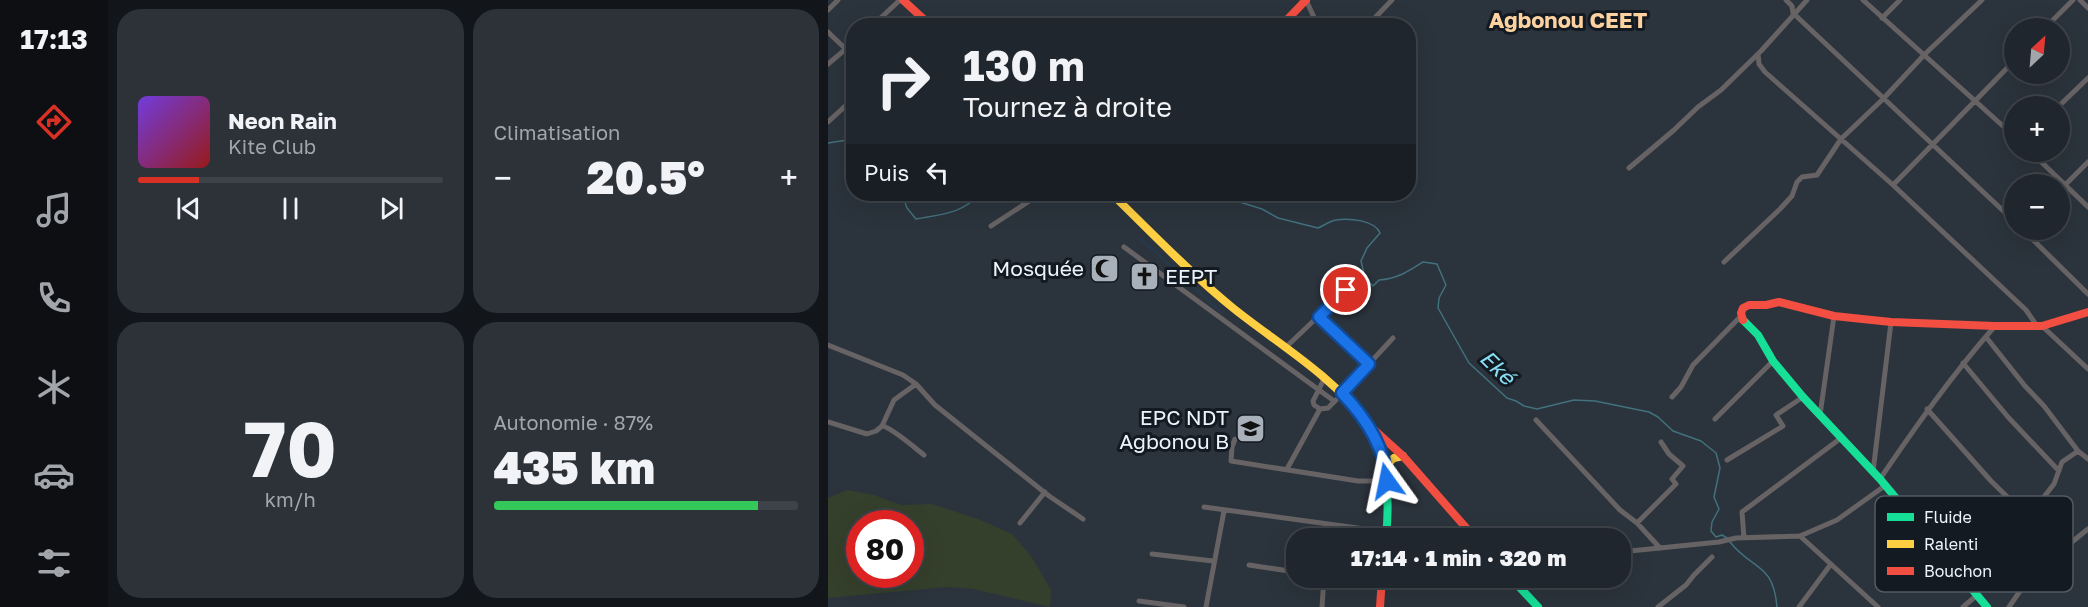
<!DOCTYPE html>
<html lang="fr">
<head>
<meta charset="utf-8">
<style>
	body { margin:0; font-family:"Golos Text",sans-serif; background:#2d3239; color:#f1f3f6; height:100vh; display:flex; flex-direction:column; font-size:22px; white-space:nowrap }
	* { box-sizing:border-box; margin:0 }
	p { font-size:20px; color:#a2a5aa }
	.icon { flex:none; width:33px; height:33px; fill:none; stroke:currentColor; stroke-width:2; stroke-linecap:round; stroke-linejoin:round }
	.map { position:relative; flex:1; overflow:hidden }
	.sheet { display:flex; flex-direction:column; gap:9px; padding:9px; background:#121519; width:720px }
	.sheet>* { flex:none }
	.hud { position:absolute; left:18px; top:18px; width:570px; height:183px; border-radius:24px; box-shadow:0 6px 24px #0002,0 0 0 2px #3d4349; background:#20262d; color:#f1f3f6; overflow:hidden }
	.needle { width:39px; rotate:26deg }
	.buttons { position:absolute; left:1176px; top:18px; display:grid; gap:12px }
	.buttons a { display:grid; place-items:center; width:66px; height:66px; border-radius:50%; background:#20262d; box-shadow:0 6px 24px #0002,0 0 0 2px #3d4349; font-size:30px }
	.speed { position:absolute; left:18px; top:510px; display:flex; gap:12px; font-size:30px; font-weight:700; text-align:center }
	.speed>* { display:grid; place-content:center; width:78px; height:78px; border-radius:50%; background:#20262d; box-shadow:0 6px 24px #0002,0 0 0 2px #3d4349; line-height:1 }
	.speed .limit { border:9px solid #d22; background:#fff; color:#111 }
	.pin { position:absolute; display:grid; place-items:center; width:51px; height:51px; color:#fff; margin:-26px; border:3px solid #fff; border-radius:50%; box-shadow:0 2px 6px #0007 }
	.me { position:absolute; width:66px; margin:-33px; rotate:348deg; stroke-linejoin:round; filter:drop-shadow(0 0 4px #0008) }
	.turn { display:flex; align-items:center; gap:21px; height:126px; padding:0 18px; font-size:27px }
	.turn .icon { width:78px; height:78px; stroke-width:2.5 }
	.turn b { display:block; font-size:42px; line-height:51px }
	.then { display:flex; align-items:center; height:57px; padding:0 18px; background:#0003; gap:12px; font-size:22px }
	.big { font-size:45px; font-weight:800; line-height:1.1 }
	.sheet .tile { flex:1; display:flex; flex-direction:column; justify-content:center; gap:9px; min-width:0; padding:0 21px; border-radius:24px; background:#2d3239 }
	.sheet .dial { align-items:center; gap:0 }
	.dial b { font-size:78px; line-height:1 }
	.song { display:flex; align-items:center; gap:18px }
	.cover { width:72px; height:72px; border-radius:9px; background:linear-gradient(135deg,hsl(260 70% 55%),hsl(0 70% 35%)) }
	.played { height:6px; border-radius:3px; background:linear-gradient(90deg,#d93025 20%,#3d4349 20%) }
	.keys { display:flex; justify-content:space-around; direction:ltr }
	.heat { display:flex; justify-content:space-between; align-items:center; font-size:33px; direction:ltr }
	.charge { height:9px; border-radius:4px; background:linear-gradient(90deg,#34c759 87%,#3d4349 0) }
	.sheet .tiles { flex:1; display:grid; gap:9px; grid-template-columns:repeat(2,1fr) }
	.trip { position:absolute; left:458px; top:528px; width:345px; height:60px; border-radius:24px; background:#20262d; box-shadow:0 6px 24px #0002,0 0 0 2px #3d4349; font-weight:800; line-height:60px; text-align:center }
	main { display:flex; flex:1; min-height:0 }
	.tab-bar { display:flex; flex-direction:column; width:108px; justify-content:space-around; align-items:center; background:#0d0f12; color:#a2a5aa }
	.tab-bar .icon { width:42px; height:42px }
	.tab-bar .on { color:#d93025 }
	.tab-bar b { font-size:27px; color:#f1f3f6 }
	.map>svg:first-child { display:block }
</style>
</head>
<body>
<main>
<nav class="tab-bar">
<b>17:13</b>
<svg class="icon on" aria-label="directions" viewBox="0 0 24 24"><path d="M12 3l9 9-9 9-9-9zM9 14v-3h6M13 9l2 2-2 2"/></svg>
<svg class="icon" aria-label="music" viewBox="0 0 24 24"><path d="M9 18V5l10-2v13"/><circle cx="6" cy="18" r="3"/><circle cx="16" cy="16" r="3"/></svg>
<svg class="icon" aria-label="phone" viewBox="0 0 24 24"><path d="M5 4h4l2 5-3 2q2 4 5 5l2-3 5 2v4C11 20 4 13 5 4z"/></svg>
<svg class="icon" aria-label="climate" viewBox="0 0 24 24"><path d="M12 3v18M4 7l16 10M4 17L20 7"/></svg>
<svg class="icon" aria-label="car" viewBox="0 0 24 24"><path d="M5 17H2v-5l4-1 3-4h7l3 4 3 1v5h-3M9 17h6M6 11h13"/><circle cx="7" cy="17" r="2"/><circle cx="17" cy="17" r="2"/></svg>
<svg class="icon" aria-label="filters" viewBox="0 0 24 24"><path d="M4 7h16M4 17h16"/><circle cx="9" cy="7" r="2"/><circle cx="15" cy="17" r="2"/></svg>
</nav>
<section class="sheet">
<div class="tiles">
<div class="tile">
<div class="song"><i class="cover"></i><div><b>Neon Rain</b><p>Kite Club</p></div></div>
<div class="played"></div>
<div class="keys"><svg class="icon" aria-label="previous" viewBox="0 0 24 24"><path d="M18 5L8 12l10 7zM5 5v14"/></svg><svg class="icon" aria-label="pause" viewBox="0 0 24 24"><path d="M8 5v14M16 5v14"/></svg><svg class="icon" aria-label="next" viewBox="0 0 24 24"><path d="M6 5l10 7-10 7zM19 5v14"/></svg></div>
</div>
<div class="tile"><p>Climatisation</p>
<div class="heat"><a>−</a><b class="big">20.5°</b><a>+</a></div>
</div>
<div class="tile dial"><b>70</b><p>km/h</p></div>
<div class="tile"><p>Autonomie · 87%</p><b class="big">435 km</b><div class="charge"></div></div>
</div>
</section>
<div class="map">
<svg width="1260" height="607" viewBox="0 0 1260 607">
	<rect width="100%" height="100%" fill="#2b333c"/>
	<path fill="#28384b" d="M313,237L395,312L393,314L311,239Z"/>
	<path fill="#35402c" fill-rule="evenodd" d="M19,490L46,495L73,505L104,504L150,519L184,534L203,556L223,590L222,607L145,589L119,587L0,598V498ZM32,524H82V574H32Z"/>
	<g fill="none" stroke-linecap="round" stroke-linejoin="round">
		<path stroke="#42717e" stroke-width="1.5" d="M0,143L26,139
			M74,194L79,208L88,219C115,214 133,214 152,194
			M355,194L365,200L380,194
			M386,194L434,209L450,218L490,228C495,226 502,221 508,220C521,218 547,220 552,233L539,248L533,261L537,278L545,286L551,280C569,279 581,271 595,262L609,264L618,285L611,298L610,308L641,363L679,398L688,401L696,406L709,409L746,400L767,401L821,412L830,417L845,431L873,441L888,453L892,468L886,497L891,509L884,522L883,531L888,537L894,535L899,538
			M902,542C925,571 945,562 949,607"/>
		<path stroke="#676364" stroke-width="5" d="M478,0L490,26
			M958,0L964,6L965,13L1186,221
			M1035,0L1186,136
			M1252,0L1260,8
			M0,10L10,0
			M1054,18L1072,0
			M44,26L72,0
			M539,26L564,0
			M1217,28L1245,0
			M0,32L26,57
			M930,54L931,64L937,72L1065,185L1198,310L1209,326
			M0,64L26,42
			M1231,106L1260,78
			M0,122L26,98
			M1203,152L1260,207
			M801,168L846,130L870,107L893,90L933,51L979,0
			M1065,185L1186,61
			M1232,190L1260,162
			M163,226L212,194
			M1195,230L1260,294
			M296,247L506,401
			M896,262L952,209L964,196L969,182L974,177L989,175L1013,139L1055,99L1097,54L1154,0
			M491,317L541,364
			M1214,326L1260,369
			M1158,337L1197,386L1216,406L1250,451L1260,459
			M0,345L75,375L88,384L107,405L221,496L255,519
			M457,348L519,289
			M1135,363L1180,417L1231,471
			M514,393L565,338
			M844,397L853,387L865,365L912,317
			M492,409L486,405L485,401L495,381
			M1099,409L1163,481L1234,550L1217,571L1192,591L1181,607
			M992,415L1006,316
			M887,419L945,361
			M708,420L792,510L809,523L832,548
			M0,422L39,434L48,431L54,426L66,400L88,384
			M54,426C62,426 88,449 96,455
			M407,439L404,447L403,461L530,481H559
			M899,460L955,426L948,415L975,397
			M459,469L492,409L500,408L508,400
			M1045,472L1063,322
			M1052,479C1088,426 1124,375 1167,326
			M376,507L559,532
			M1201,516L1226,484L1234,462L1250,451
			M192,523L217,492
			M809,523L848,484L844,479L855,466L841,454L833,442
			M972,536L1050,607
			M916,538L914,512L1013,438
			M1234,550L1260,529
			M792,552L891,542L908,538L972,536L1009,520L1058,485
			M324,554L385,561
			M421,565L468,572
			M515,578L554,582
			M311,601L356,607
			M378,607L396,511
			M494,607L496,578
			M830,607L858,585L866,575L884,557
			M971,607L1003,564
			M1135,607L1148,596"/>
		<path stroke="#16e098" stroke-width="8" d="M915,320L930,335L945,361L975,397L1052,479L1159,607
			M538,422C560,458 562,496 558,538
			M683,578L710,607"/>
		<path stroke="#ffcf43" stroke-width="8" d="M293,194L288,198C326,235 364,275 405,308C450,344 504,375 538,422
			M557,466L566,458L575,456"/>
		<path stroke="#f24e42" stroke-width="8" d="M75,0L103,26
			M453,26L478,0
			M915,320L913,313L915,308L921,305H938L951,302L1006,316L1063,322L1167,326H1214L1260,312
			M543,427L575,456L647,538
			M552,607L554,578"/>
	</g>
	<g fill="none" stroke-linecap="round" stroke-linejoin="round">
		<defs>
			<path id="route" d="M518,290L491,317L541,364L514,393C537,417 557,447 559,481"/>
		</defs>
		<use href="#route" stroke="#114b97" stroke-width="15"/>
		<use href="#route" stroke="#1a73e8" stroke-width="10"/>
	</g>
	<defs>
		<symbol id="mosque-square" viewBox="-11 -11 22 22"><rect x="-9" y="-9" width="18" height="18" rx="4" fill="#a8b0b9" stroke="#141a21"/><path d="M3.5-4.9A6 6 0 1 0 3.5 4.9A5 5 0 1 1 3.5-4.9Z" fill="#111"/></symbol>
		<symbol id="church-square" viewBox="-11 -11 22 22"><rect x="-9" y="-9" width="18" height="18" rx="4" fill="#a8b0b9" stroke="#141a21"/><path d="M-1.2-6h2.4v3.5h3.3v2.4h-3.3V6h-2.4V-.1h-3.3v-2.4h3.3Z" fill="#111"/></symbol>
		<symbol id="school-square" viewBox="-11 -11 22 22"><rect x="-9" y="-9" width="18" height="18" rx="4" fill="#a8b0b9" stroke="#141a21"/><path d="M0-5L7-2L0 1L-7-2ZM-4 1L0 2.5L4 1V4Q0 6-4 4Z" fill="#111"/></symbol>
	</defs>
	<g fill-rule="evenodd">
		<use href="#mosque-square" x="260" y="252" width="33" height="33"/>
		<use href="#church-square" x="300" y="260" width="33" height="33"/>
		<use href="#school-square" x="406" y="412" width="33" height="33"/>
	</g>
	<g text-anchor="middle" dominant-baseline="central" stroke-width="6" stroke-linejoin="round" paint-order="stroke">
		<g font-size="21" fill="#ebf4fd" stroke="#141a21" text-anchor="end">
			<text x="256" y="268">Mosquée</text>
			<text x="337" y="276" text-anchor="start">EEPT</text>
			<text x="401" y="417">EPC NDT<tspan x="401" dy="24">Agbonou B</tspan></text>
		</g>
		<g font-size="22" font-weight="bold" fill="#fcd3a0" stroke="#141a21">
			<text x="740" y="19">Agbonou CEET</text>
		</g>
		<g font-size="22" font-style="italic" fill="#88def5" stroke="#141a21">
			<text transform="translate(670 367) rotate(44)">Eké</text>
		</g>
	</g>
	<rect x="1047" y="496" width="198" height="96" rx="9" fill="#141a21" stroke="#545b63" stroke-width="1.5"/>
	<rect x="1059" y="513" width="27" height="8" fill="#16e098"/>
	<rect x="1059" y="540" width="27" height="8" fill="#ffcf43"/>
	<rect x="1059" y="567" width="27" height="8" fill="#f24e42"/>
	<g font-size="16" fill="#ebf4fd">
		<text x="1096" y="523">Fluide</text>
		<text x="1096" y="550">Ralenti</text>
		<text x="1096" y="577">Bouchon</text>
	</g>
</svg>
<div class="buttons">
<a><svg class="needle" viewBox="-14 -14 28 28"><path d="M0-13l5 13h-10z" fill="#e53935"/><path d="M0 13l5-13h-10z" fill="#a2a5aa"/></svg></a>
<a>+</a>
<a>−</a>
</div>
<div class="speed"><div class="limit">80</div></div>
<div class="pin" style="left:518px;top:290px;background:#d93025"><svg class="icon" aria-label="arrive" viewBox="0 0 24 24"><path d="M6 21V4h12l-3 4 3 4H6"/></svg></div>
<svg class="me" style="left:559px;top:481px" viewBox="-20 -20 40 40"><path d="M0-17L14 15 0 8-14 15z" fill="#1a73e8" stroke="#fff" stroke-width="4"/></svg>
<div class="trip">17:14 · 1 min · 320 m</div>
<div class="hud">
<div class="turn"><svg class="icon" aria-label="right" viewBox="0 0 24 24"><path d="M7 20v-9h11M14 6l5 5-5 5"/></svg><div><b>130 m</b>Tournez à droite</div></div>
<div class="then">Puis<svg class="icon" aria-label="left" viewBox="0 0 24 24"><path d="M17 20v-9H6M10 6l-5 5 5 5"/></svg></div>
</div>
</div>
</main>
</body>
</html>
